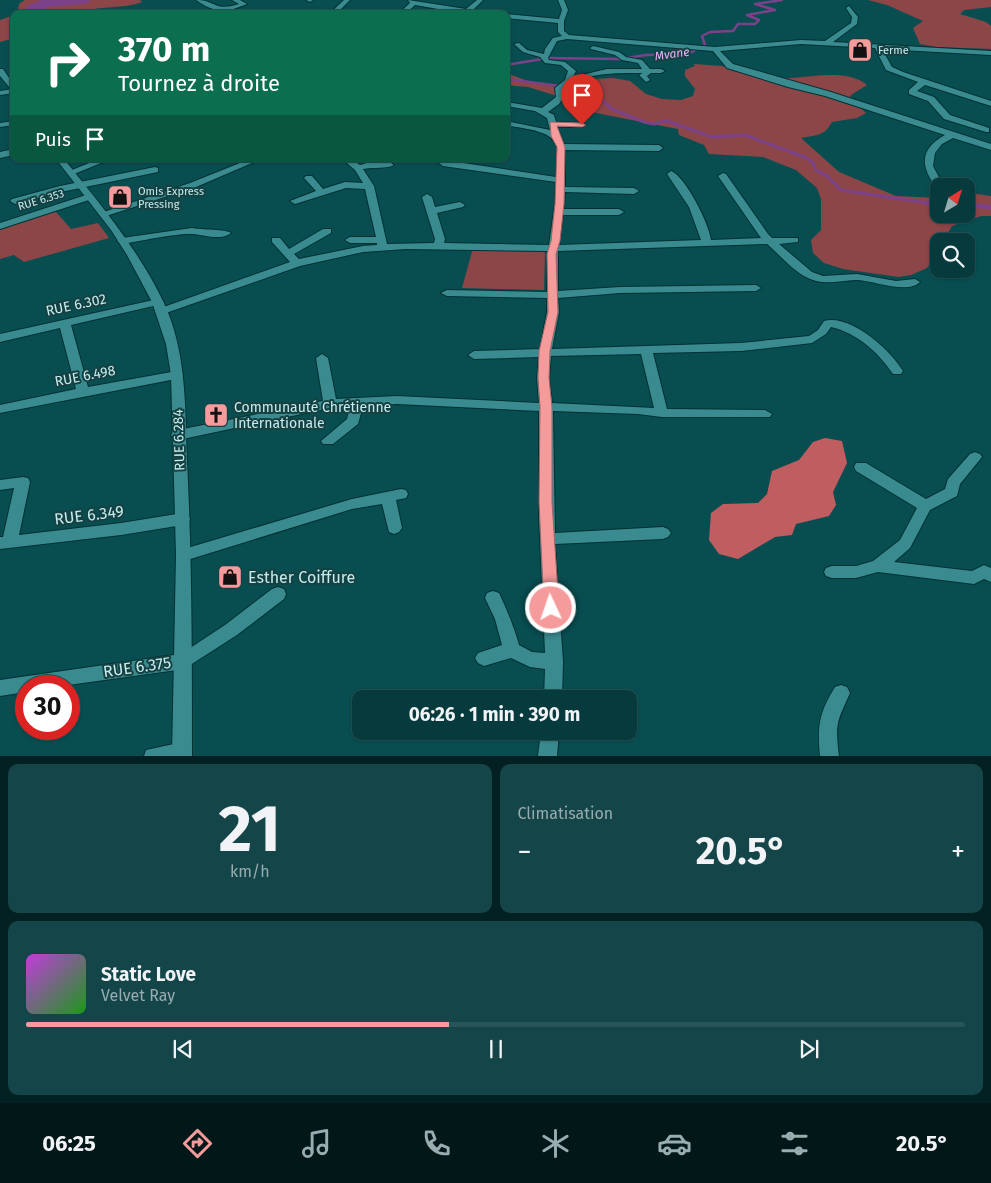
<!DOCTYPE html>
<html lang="fr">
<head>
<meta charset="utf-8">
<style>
	body { margin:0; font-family:"Fira Sans",sans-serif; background:#144548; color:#f1f3f6; height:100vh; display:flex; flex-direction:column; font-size:19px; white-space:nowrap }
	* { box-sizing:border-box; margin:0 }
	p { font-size:16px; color:#98adb0 }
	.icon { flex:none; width:28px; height:28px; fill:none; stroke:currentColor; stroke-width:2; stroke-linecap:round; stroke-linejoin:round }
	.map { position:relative; height:756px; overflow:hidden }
	.drawer { display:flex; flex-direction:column; gap:8px; padding:8px; background:#032022; flex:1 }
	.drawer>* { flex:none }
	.banner { position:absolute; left:10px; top:10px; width:500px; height:152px; border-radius:10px; box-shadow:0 1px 4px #0004,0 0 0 1px #275457; background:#0b6e4f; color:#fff; overflow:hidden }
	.needle { width:32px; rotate:38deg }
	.buttons { position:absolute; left:930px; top:178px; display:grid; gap:10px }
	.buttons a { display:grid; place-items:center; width:45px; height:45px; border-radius:10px; background:#063a3d; box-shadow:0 1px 4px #0004,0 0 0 1px #275457; font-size:25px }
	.speed { position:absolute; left:15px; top:675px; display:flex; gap:10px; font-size:25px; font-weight:700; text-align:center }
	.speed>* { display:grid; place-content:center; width:65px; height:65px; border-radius:50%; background:#063a3d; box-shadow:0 1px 4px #0004,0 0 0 1px #275457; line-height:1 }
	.speed .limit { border:8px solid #d22; background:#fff; color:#111 }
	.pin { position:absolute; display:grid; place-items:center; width:42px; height:42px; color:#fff; margin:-51px -21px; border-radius:50% 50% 50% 0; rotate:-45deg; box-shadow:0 0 5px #0007 }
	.pin .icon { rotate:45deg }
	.me { position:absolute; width:55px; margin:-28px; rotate:357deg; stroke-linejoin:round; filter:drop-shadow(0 0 4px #0008) }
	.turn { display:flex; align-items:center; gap:18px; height:105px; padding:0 25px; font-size:22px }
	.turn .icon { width:65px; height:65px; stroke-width:2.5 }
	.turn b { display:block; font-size:35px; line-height:42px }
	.then { display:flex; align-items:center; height:48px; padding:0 25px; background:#0003; gap:10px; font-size:19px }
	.big { font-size:38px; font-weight:700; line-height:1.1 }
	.drawer .widget { flex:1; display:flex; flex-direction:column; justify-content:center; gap:8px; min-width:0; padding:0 18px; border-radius:10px; background:#144548 }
	.drawer .dial { align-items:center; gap:0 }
	.dial b { font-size:65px; line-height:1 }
	.song { display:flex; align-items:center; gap:15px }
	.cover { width:60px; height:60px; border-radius:8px; background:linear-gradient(135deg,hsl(290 70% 55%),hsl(120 70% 35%)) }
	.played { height:5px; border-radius:2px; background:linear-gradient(90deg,#f59b9c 45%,#275457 45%) }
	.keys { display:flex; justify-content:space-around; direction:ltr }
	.heat { display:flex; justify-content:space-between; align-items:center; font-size:28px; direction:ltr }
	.drawer .tiles { flex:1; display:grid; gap:8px; grid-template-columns:1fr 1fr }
	.widget:last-child { grid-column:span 2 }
	.trip { position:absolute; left:352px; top:690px; width:285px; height:50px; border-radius:10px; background:#063a3d; box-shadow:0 1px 4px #0004,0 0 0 1px #275457; font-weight:700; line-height:50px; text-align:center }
	.dock { display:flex; height:80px; justify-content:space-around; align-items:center; background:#021718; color:#98adb0 }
	.dock .icon { width:35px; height:35px }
	.dock .selected { color:#f59b9c }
	.dock b { font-size:22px; color:#f1f3f6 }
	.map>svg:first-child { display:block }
</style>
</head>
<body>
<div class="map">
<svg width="991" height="756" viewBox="0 0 991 756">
	<rect width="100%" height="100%" fill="#084e51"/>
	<path fill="#8d4648" d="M25,0H140L142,2C123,9 102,6 82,11L84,14H15L19,11L18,8L20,3Z
		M868,0H991V7L964,10L960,14L986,22L991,26V49L936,47L920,44L913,28L923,21L887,5Z
		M14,15V38L0,42V20Z
		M694,64C703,65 712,65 721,66C737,68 753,76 769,78C797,82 843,65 867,85L851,95L850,98L866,113L857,118L832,122C824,137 815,135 801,138L839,172L896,196L939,198V214H966V195L977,194L991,196V216H981L952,226L943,241H939V248L927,268L911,275L899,277L843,269L824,263L813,253L811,240L821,230V199L817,188L796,170L763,157L709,154L704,145L679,135L678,129L591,112L570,107L554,95L528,87L506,85V73L531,82L578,91L596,79L613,78L630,81L646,94L662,99L681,100L693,96L695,89L685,76V70L695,66Z
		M49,211L56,212L71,229L98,223L109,238L24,262L14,255L0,259V229Z
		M473,248L545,251L544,290L462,288Z"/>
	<path fill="#bf5d61" d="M825,438L842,441L847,463L833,492L836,505L829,516L796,524L792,535L775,537L738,559L719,554L709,540L711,513L723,504L758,503L767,494L772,471L799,460L813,442Z"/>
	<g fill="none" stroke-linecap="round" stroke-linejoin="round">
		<path stroke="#7b4289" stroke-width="2.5" d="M506,65L548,58L620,59L646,55L679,54L692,52L705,45L702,36L710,32L733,31L738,24H755L759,20L747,15L775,10L755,4L782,0
			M506,79L560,86L574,91"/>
		<path stroke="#7b4289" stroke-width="3" d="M570,89L602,100L612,109L644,122L654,124L667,121L712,137L745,135L807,158L813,163L816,170L827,176L841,190L934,204"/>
		<path stroke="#7b4289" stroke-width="4.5" d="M927,203L939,205
			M966,205L991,207"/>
		<path fill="#7b4289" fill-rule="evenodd" d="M41,0H90L88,3L83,4L49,7L38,14H23L27,6Z"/>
		<defs>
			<path id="street" d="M196,0C216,0 214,12 239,4L232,0H240L247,4L220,14H210L219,10C210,9 203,5 196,0Z
				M306,0H313L310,2Z
				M344,0H350L336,14H329Z
				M408,0L466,9L477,0H483L473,10L490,14H467L415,5L405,14H398L410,3Z
				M558,0H564L568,10L564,21V31L569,35L715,47L801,40L825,41L851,23L852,17L846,8L849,6L858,17L857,24L833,42L991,51V55L882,49L892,67L903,72L991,101V106L925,85L917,91L934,97L950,115L989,128V132H986L944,119L928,101L909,94V90L918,82L886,70L875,48L801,44L720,51L733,64L831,92L991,144V150L953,138L942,144L935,153L933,166L941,181L939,183H933C919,162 923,147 945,135L825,96L788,87L727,68L713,51L567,39L557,41L548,58L549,60L565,62L576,71L573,77L607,69H642L638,63L622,60L615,55L591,49L590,48L593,46L619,52L626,57L642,60L650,69H661L665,71L661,73H651L647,76L650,80L646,82L639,75L643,73C615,73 586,72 563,89L564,97L559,104L548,112L554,115L556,122L582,123L586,125L582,127H557L564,144L659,145L663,148L659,151L565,150V187L634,188L639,191L634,194L565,192L564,209H619L624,212L619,215H563L559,245L701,240L689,207L667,174L671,171C686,177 709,224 711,240L761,238L718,176L723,173L726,174L768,234L772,238H798V242L779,244L812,272L823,276L857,274L896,281L915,279L920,282C907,295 873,280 856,280C838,281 823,286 806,277C792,270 779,254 767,244L558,251V291L620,287L756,285L761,288L756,291L620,293L558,298L559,312L552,349L741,343L809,336L818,330L824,321C851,314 890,350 903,371L901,374H893C878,352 857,333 831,327L826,334L812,343L741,351L653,353L667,409L765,410L772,414L770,417H662L638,414L553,411L555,533L663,527L668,529L671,533L668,537L663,539L555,544L563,662L562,699H544L545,669L530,667L511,658L484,666L478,663L475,658L478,653L502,645L495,619L485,598L487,593L493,591L499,593C507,610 514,627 519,645L532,652L545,653L539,516V411L397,404L363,406L358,424L333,444H323L321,441L347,419L350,407L330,408L178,440L173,438L171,435L173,432L178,430L323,401L316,358L322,354L328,358L336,399L397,396L539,403L537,378L539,357L474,359L468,355L474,351L540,349L547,312V298L447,296L441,293L447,290L547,292L548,251L406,249L363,252L300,266L166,313H158L156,311L158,309L290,262L272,242V238H280L289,249L323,229H331V233L294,254L299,259L363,246L377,245V243H350L345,240L350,237H376L365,189L346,188L295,204L290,201L316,191L304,178L306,176H312L323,189L345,182L363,183L355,170L342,159H351L360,165C371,162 385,158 394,165C388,169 372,167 363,169L374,186L387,244L434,243L435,239L422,197L427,194L432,197L435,207L460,202L465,205L463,207L437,213L445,239L444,243L549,245L555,204L556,182L443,166L439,163L442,159H451L450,161L556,177C556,168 558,158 557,149C555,129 522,129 506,125V121L550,130L547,118L535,111L506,106V102L542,108L556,97L555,88L565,80L568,71L561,65L545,63L540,57L523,52L514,44L519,43L527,50L544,54L545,49L553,38L562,36L558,32V23L506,18V14L559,19L562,10ZM641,354L654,408L552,403L549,378L551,356Z
				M13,89L14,93L0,95V91Z
				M14,121V125L0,127V123Z
				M14,149V155L0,158V152Z
				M99,159H111L74,174L71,175L67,172Z
				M250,159H261L196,187L106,216L103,217L98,214L190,183Z
				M155,167L158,168V172L61,192L15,204L10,201L12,199L60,186Z
				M89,194L94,197L92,199L0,229V223Z
				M192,228C201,230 226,229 231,233C221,241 204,235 193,234C175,233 141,241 122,244L117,241L122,238Z
				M158,299L164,302L162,304L71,325L88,387L177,371L181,372L183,375L181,378L0,413V405L76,389L60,328L0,342V334Z
				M975,452L980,454L982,457L960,484L957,496L930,510L910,548L894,562L972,571L984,565L991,568V582L984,579L974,584L878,572L856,578H832L826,576L824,572L826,568L832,566H856L873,561L900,540L917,508L856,471L854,467L856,463H866L926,499L945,489L948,479L970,454Z
				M23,477L28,478L30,482L19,535L121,523L183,513L188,515L190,519L188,523L183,525L121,535L0,549V537H3L14,488L0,490V480Z
				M401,489L406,490L408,494L406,498L396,500L402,528L399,532L394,534L389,532L382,504L352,509L184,561L178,559L176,555L178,551L184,549L352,499Z
				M278,587L284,589L286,594L284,599L237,635L184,669L61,686H26V692L0,696V680L181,654L225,625L272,589Z
				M841,685L847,687L850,693C837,722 835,723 839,756H820C817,726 819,713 835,687Z
				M541,731H559L557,756H538Z
				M183,742L190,745L192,751L191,756H144L146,750Z"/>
			<path id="secondary" d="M0,69H3L14,85V93L0,76Z
				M56,159H64C100,204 138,249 163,301C187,351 185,407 187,461C192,559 192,657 192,756H172L176,555L171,375L166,344L152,302L127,255L111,230Z"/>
		</defs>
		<use href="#street" stroke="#023133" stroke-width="2"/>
		<use href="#secondary" stroke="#023133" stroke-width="2"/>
		<use href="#street" fill="#3a8b8f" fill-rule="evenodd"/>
		<use href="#secondary" fill="#3a8b8f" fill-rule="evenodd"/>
	</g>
	<path fill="#f59b9c" stroke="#9f6565" d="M550,122L582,123L586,125L582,127L557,126L565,147L564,204L560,241L556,254L558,312L550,351L549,378L552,407V502L559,608L556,612L551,614L546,612L544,608L539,502L540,407L538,378L539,351L548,312L547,254L551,241L555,204L557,147L551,136Z"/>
	<defs>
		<symbol id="shop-square" viewBox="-11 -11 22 22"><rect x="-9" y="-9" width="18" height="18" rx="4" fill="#f59b9c" stroke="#164143"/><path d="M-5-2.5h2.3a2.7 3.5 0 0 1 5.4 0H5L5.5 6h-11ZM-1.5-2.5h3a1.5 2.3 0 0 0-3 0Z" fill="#111"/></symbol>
		<symbol id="church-square" viewBox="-11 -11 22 22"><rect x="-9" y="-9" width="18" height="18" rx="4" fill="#f59b9c" stroke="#164143"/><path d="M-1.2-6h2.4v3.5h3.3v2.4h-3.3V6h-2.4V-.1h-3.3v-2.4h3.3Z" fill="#111"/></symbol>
	</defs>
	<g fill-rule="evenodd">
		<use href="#shop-square" x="846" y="36" width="28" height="28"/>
		<use href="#shop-square" x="106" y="183" width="28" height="28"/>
		<use href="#church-square" x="202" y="401" width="28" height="28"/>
		<use href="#shop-square" x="216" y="563" width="28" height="28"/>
	</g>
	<g text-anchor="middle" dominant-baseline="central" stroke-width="4" stroke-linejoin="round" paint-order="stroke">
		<g font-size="11" fill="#c6eced" stroke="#164143" text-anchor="start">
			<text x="878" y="50">Ferme</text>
			<text x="138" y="191">Omis Express<tspan x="138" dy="13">Pressing</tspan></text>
		</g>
		<g font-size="11" fill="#c6eced" stroke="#164143">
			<text transform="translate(41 200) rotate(-17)">RUE 6.353</text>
		</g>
		<g font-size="12" font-style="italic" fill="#eeb0fe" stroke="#164143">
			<text transform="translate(672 54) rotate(-8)">Mvane</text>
		</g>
		<g font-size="14" fill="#c6eced" stroke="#164143">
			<text transform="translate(76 305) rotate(-12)">RUE 6.302</text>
			<text transform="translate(85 376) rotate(-11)">RUE 6.498</text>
			<text transform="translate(179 440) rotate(-92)">RUE 6.284</text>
		</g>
		<g font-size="14" fill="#c6eced" stroke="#164143" text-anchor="start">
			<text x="234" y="407">Communauté Chrétienne<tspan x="234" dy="16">Internationale</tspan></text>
		</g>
		<g font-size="16" fill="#c6eced" stroke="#164143">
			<text transform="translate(89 515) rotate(-7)">RUE 6.349</text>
			<text transform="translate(137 667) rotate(-8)">RUE 6.375</text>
		</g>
		<g font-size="16" fill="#c6eced" stroke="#164143" text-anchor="start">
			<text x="248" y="577">Esther Coiffure</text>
		</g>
	</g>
</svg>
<div class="buttons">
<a><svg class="needle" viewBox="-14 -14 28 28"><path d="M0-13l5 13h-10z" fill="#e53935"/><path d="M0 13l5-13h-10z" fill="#98adb0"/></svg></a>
<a><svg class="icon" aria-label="search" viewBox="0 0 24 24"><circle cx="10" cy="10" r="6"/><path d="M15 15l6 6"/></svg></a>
</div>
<div class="speed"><div class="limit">30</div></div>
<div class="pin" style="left:582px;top:125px;background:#d93025"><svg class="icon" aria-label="arrive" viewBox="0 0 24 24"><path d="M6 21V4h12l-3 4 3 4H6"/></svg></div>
<svg class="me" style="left:551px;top:608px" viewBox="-20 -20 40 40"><circle r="17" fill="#f59b9c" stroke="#fff" stroke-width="3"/><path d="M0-11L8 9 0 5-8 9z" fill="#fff"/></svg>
<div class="trip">06:26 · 1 min · 390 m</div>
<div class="banner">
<div class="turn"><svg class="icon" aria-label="right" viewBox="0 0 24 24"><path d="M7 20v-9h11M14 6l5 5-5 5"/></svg><div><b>370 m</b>Tournez à droite</div></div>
<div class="then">Puis<svg class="icon" aria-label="arrive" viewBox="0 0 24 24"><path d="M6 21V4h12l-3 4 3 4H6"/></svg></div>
</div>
</div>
<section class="drawer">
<div class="tiles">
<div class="widget dial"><b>21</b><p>km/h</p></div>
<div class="widget"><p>Climatisation</p>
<div class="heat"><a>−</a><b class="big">20.5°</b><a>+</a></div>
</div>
<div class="widget">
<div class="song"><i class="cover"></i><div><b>Static Love</b><p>Velvet Ray</p></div></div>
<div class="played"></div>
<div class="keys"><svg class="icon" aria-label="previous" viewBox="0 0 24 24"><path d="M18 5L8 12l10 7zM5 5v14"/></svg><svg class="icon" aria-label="pause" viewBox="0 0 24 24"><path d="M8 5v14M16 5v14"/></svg><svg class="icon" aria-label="next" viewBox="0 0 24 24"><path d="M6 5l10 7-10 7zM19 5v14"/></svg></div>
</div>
</div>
</section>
<nav class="dock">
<b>06:25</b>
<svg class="icon selected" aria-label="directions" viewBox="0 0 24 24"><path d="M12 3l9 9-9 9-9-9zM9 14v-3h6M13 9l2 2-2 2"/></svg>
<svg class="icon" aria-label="music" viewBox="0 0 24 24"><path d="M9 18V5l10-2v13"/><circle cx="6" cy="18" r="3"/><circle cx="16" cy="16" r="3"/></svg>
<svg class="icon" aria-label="phone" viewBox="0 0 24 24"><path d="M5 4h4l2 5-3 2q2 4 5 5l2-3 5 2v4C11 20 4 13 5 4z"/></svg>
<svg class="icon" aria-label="climate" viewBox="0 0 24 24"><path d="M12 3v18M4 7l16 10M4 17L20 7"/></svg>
<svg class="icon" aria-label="car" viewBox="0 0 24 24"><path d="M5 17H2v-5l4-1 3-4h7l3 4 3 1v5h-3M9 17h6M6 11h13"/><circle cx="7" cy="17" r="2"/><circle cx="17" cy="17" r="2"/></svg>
<svg class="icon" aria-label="filters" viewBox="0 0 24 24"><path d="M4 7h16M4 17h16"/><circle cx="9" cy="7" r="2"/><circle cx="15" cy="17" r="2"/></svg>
<b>20.5°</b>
</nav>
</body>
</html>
